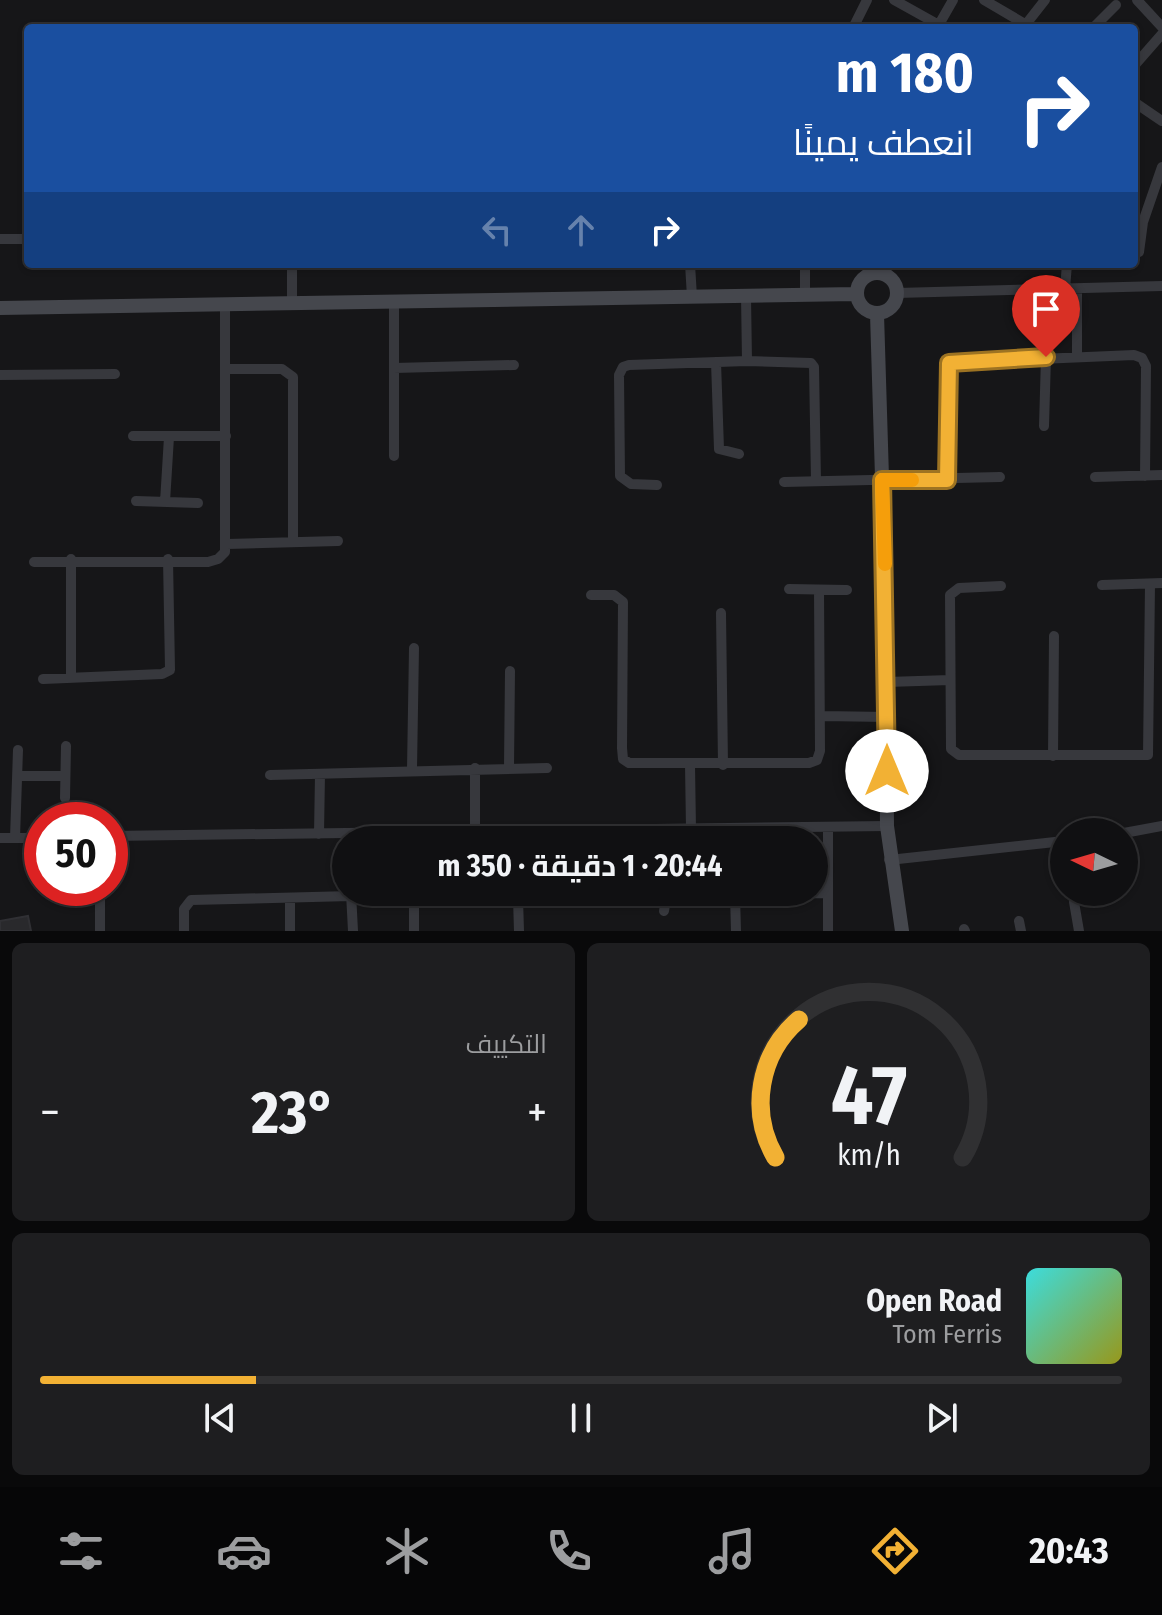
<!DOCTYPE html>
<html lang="ar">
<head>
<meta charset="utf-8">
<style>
	body { margin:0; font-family:"Fira Sans Condensed",Cairo,sans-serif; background:#1e1e20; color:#f1f3f6; direction:rtl; height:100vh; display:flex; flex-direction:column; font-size:30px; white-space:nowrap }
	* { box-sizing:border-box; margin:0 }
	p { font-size:26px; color:#9c9d9f }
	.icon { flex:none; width:44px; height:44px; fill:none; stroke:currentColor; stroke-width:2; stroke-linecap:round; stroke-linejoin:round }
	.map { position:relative; height:931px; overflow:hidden; direction:ltr }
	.details { display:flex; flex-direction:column; gap:12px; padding:12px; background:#09090a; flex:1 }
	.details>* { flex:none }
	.banner { position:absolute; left:24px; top:24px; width:1114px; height:244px; border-radius:8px; box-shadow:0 2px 6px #0004,0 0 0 2px #303032; direction:rtl; background:#1a4fa0; color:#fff; overflow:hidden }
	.needle { width:52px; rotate:275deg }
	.buttons { position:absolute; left:1050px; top:818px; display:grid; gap:16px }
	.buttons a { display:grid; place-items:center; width:88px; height:88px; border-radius:50%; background:#101012; box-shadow:0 2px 6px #0004,0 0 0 2px #303032; font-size:40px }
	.speed { position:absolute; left:24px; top:802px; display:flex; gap:16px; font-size:40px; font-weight:700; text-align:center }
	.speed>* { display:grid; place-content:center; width:104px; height:104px; border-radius:50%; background:#101012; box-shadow:0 2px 6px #0004,0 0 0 2px #303032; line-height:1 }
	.speed .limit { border:12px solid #d22; background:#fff; color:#111 }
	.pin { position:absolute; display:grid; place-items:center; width:68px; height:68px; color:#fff; margin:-82px -34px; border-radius:50% 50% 50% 0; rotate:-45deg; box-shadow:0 0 8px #0007 }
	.pin .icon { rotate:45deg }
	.me { position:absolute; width:88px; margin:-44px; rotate:0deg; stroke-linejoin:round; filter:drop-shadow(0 0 6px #0008) }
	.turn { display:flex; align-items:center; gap:28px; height:168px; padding:0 32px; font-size:36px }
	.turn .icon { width:104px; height:104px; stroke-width:2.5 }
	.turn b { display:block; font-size:56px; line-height:68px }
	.lanes { display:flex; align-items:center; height:76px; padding:0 32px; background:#0003; justify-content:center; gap:40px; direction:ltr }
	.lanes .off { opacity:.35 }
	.big { font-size:60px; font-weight:700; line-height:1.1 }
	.details .card { flex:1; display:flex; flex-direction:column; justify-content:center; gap:12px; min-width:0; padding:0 28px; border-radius:12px; background:#1e1e20 }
	.details .dial { align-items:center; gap:0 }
	.dial svg { height:208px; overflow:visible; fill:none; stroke:#303032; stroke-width:7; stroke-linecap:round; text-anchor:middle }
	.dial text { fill:#f1f3f6; stroke:none }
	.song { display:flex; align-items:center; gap:24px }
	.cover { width:96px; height:96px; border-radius:12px; background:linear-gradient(135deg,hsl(180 70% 55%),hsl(60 70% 35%)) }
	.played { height:8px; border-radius:4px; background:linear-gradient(90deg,#f2b134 20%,#303032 20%) }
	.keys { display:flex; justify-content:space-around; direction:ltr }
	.heat { display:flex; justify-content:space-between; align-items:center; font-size:44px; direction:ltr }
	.details .tiles { flex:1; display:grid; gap:12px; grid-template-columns:1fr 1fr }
	.card:last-child { grid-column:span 2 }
	.trip { position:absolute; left:332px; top:826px; width:496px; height:80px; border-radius:40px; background:#101012; box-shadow:0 2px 6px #0004,0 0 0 2px #303032; font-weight:700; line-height:80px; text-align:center; direction:rtl }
	.dock { display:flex; height:128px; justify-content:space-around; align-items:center; background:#060607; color:#9c9d9f }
	.dock .icon { width:56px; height:56px }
	.dock .current { color:#f2b134 }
	.dock b { font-size:36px; color:#f1f3f6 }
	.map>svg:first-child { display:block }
</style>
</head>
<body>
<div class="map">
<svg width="1162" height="931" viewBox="0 0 1162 931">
	<rect width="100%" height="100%" fill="#161618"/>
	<path fill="#29292c" stroke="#303034" stroke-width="2" d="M28,916L31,931H0V921Z"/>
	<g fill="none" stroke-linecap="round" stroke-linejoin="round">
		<path stroke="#37383d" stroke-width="10" d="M894,0L939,25
			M984,0L1025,24
			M1137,0L1162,27
			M853,28L867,0
			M937,28L953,0
			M1023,28L1045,0
			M1093,28L1116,5
			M1134,66L1162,34
			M1134,102L1162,121
			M0,239H28
			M1139,252L1143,222L1162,167
			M292,264V304
			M690,264L692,297
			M805,264V295
			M876,273L877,264
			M1065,289L1067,264
			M1077,290V356
			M897,293L1162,286
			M746,296L747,361
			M394,303V456
			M716,362L719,449L739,454
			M394,368L514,365
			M225,369H282L293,377V542
			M0,375L115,374
			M1044,426L1046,357
			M133,436H226
			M1095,477L1162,475
			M947,480L946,372L949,363L1134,355L1142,358L1146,366L1145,476
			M784,482L1000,477
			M657,485L631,484L620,476L619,375L623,367L629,365L747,361L811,363L814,367L816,481
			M136,501L198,503
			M165,502L169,437
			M227,544L338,541
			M71,559V678
			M34,562H208L218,559L225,552V304
			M1102,585L1162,583
			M1001,586L959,588L950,595L951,749L959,755H1148L1150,584
			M789,589L847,590
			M591,595H614L623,602L622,748L623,759L629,763H809L817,760L820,751L819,590
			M721,613L723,765
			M43,679L162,674L170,670L168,559
			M887,682L950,680
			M822,716L887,717
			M1053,756L1054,636
			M690,765L691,829
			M509,767L510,671
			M412,769L414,648
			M270,775L547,768
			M18,776H65
			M65,798L66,746
			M828,827V931
			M475,832V768
			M1124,833L1162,826
			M319,834L320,774
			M110,836L887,826
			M0,838H42
			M15,838L18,750
			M889,860L1064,841
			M100,888V931
			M414,892V931
			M351,893L353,931
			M735,895L736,931
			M518,898L565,892
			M414,900L518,898L519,931
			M1074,902L1079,931
			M664,911L666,899L673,894L828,893
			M1019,921L1021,931
			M964,929L965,931
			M184,931V909L191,900L351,896
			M290,931V898"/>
		<path stroke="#45474d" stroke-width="14" d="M857 293a20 20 0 1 1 40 0a20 20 0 1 1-40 0Z
			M0,308L856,294
			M877,314L885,575L887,826L902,931"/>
	</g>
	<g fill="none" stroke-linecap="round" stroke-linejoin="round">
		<defs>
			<path id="route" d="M887,771L882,480H947L949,363L1046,357"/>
		</defs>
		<use href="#route" stroke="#9d7322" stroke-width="20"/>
		<use href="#route" stroke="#f2b134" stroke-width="14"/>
		<path stroke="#f59e0b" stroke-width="14" d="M885,564L882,480H912"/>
	</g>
</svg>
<div class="buttons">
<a><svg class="needle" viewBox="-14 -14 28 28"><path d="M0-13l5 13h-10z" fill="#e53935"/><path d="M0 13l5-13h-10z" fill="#9c9d9f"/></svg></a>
</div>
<div class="speed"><div class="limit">50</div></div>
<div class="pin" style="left:1046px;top:357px;background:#d93025"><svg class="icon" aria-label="arrive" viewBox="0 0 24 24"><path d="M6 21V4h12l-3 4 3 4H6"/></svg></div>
<svg class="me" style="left:887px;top:771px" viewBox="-20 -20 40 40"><circle r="19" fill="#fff"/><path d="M0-13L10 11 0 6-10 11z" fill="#f2b134"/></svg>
<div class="trip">20:44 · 1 دقيقة · 350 m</div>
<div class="banner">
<div class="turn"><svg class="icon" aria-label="right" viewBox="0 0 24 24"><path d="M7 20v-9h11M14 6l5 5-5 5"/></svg><div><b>180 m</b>انعطف يمينًا</div></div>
<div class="lanes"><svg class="icon off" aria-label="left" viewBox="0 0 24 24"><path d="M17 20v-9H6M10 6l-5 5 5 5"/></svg><svg class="icon off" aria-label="ahead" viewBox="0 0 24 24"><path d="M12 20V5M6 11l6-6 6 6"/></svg><svg class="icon" aria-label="right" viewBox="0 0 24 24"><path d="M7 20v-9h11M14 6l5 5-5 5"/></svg></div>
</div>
</div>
<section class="details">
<div class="tiles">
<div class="card dial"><svg viewBox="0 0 100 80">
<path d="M14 69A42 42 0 1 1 86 69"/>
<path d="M14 69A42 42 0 0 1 23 16" stroke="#f2b134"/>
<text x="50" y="56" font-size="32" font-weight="700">47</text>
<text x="50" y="72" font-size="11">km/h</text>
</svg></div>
<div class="card"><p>التكييف</p>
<div class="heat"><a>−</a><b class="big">23°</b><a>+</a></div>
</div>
<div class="card">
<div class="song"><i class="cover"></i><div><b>Open Road</b><p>Tom Ferris</p></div></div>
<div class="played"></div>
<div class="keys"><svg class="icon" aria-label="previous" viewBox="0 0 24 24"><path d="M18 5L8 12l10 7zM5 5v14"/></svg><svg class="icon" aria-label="pause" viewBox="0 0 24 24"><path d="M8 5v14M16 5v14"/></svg><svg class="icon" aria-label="next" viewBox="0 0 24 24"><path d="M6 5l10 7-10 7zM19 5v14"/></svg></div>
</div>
</div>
</section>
<nav class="dock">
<b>20:43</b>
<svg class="icon current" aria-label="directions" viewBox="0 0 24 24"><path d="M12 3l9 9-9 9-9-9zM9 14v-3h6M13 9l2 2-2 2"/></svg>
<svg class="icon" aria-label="music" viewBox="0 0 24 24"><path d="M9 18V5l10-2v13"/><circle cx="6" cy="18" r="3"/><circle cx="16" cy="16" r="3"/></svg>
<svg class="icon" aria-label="phone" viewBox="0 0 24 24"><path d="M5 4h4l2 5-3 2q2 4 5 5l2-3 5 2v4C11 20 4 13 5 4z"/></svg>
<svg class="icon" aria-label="climate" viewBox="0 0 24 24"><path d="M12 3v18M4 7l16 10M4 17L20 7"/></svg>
<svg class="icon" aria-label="car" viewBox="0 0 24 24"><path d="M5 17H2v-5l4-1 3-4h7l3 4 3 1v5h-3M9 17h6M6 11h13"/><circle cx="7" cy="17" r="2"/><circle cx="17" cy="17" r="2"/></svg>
<svg class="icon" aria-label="filters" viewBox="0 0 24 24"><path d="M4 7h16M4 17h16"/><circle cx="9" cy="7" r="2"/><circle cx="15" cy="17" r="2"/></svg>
</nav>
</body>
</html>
